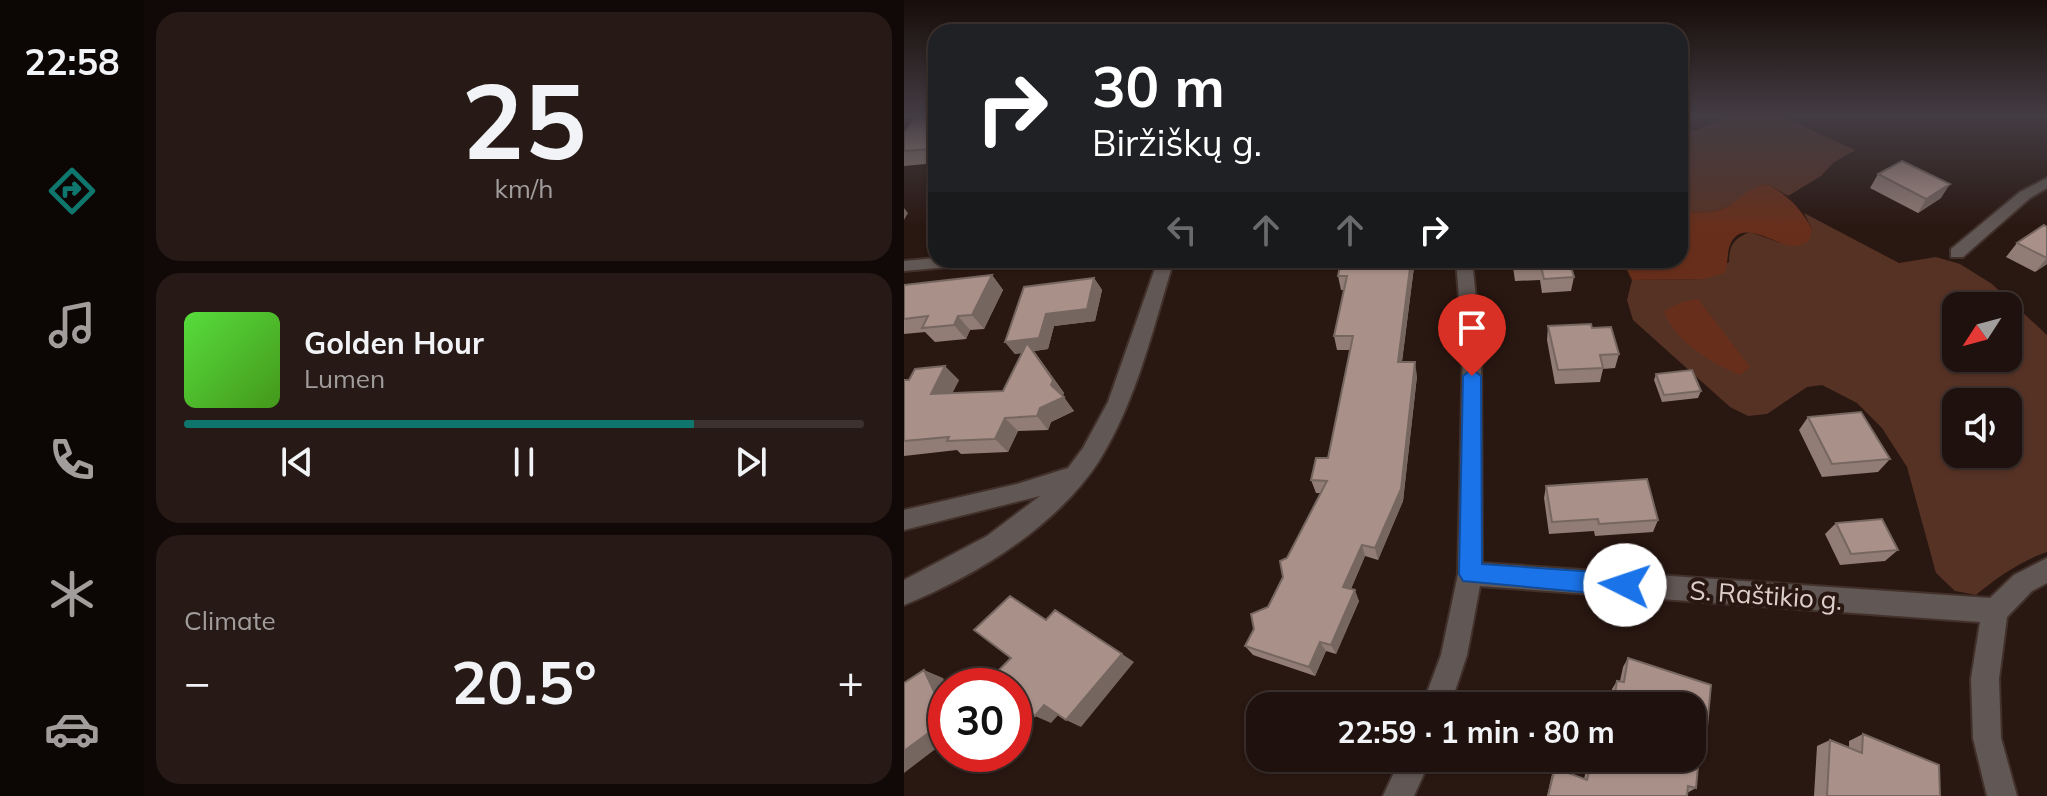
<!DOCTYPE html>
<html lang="en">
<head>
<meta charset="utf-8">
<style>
	body { margin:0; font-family:Mulish,sans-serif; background:#271a16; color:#f1f3f6; height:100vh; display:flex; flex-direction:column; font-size:30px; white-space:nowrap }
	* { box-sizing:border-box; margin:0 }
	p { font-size:26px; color:#a19d9d }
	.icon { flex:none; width:44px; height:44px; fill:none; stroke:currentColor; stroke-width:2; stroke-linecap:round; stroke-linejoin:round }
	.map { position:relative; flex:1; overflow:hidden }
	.drawer { display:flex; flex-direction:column; gap:12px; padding:12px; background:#110907; width:760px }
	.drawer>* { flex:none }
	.guide { position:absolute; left:24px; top:24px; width:760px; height:244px; border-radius:24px; box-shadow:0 2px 6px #0004,0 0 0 2px #3c312e; background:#202124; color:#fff; overflow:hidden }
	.needle { width:52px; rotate:234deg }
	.controls { position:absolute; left:1038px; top:292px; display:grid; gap:16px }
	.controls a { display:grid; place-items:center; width:80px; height:80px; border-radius:16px; background:#1f110d; box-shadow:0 2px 6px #0004,0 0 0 2px #3c312e; font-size:40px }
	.speed { position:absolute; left:24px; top:668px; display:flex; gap:16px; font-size:40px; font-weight:700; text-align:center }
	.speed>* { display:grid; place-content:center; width:104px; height:104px; border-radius:50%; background:#1f110d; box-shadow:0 2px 6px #0004,0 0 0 2px #3c312e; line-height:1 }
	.speed .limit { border:12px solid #d22; background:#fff; color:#111 }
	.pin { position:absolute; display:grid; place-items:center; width:68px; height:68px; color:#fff; margin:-82px -34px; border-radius:50% 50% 50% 0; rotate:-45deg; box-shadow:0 0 8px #0007 }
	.pin .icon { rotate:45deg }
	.me { position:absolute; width:88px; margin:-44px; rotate:274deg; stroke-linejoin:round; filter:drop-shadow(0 0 6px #0008) }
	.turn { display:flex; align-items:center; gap:28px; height:168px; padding:0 32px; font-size:36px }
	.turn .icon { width:104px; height:104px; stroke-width:2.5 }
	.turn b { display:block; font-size:56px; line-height:68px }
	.lanes { display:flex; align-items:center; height:76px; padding:0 32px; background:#0003; justify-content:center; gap:40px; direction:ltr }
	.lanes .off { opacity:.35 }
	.big { font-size:60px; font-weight:700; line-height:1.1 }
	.drawer .card { flex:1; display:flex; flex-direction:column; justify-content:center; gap:12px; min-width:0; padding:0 28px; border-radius:24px; background:#271a16 }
	.drawer .dial { align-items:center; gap:0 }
	.dial b { font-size:104px; line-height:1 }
	.song { display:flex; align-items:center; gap:24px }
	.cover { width:96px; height:96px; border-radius:12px; background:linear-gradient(135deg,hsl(110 70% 55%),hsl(100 70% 35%)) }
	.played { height:8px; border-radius:4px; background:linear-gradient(90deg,#0f766e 75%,#3c312e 75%) }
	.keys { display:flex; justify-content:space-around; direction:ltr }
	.heat { display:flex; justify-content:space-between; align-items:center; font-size:44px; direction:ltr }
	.trip { position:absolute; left:342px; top:692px; width:460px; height:80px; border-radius:24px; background:#1f110d; box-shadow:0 2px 6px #0004,0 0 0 2px #3c312e; font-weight:700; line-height:80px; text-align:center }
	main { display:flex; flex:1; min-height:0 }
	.tabs { display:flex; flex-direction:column; width:144px; justify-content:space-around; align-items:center; background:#0c0705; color:#a19d9d }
	.tabs .icon { width:56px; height:56px }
	.tabs .on { color:#0f766e }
	.tabs b { font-size:36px; color:#f1f3f6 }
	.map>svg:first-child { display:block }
</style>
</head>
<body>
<main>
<nav class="tabs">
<b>22:58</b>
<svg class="icon on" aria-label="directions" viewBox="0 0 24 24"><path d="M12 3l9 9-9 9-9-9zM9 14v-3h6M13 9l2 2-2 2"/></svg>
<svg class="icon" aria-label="music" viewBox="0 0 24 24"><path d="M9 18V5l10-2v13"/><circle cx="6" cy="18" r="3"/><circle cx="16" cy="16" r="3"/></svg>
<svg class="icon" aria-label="phone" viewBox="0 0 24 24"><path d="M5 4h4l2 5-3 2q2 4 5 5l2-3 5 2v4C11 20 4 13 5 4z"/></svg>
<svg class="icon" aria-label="climate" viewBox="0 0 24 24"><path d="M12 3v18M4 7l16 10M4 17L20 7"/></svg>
<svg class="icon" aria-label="car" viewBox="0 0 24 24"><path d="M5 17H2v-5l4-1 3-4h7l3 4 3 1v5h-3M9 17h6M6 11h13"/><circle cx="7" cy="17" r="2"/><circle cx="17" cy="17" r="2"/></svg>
</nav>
<section class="drawer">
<div class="card dial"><b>25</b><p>km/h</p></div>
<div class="card">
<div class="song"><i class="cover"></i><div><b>Golden Hour</b><p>Lumen</p></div></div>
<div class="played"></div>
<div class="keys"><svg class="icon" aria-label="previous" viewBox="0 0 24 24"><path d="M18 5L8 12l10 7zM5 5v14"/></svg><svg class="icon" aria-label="pause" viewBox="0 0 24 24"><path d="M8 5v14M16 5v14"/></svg><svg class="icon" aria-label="next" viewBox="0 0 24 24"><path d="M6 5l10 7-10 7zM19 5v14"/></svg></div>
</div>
<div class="card"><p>Climate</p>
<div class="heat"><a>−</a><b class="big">20.5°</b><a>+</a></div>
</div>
</section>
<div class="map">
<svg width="1143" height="796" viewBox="0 0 1143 796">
	<rect width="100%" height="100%" fill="#291711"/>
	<path fill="#563225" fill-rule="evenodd" d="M822,117H879L951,150L929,163L917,176L884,196L864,184C845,187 839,200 823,207C811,214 790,213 776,211V134L793,130Z
		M900,213L995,263L1032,257L1056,264L1088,284L1143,335V552C1117,561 1093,577 1072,595L1051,591L1032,573L1003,467L978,428L953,403L918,385L903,387L863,414L844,416L826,407L729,320L723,300L728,280L800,279L825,262C825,245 830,238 846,232L877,243L908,229ZM1052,306H1104V358H1052ZM1052,402H1104V454H1052Z"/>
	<path fill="#672f1b" d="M864,184C884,196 897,208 908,229L905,241C901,243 897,245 893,246C874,249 836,213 825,248C823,256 824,264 821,273L800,279L728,280L718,260H776V211C791,213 814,214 826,205C839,196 847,186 864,184Z
		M794,299L846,367L836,375C806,362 771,342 760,311L778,302Z"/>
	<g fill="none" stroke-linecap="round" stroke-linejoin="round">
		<defs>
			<path id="minor" d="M1143,178V188L1126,198L1059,257H1047V249L1116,192Z
				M32,258V260H75L67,265L0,271V261Z
				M254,260H270C249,328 233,400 195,461C152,527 72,576 0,605V580L83,536L136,496L0,530V510L113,484L164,468L179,448L204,402Z
				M552,260H568L577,348L578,563L1086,598L1110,575L1143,558V583L1128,591L1103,617L1095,679L1097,738L1113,796H1083L1069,738L1067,679L1076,622L576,586L563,655L546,706H518L537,655L554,574L559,348Z
				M497,758H527L510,796H479Z"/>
		</defs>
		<use href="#minor" stroke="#42312b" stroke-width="4"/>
		<use href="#minor" fill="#615754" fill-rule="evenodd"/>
	</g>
	<path fill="#917d76" d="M32,117V163L0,166V133Z
		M974,174L1037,198L1014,213L966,188Z
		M1143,227V264L1131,272L1102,257L1113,243Z
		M437,260H509L510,267L498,362L513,376L499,501L474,560L461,556L447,589L455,601L432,654L422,651L411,676L349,655L341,646L364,607L379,577L383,558L417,493H412L407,480L424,458L446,350H433L430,336L440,290H437L434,276Z
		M608,260H665L670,277L667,291L638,293L636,280L611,281Z
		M88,275L99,290L80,329L66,330L62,339L31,342L21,332L0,334V285Z
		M190,278L198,290L191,321L150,326L144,349L130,351L160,393L158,396L170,411L147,422L144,430L114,431L104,452L57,454L53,450L0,456V380H55L48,393L99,391L118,353L111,354L101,342Z
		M644,326L688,328L715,354L711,368L699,369L696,382L651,384L643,340Z
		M752,374L797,391L794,398L758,402L750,380Z
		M904,417L986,459L974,472L918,477L895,430Z
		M642,486L754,520L749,532L691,536L690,531L645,534L640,498Z
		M932,523L994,550L981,561L936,565L921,534Z
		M724,658L807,685L802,737L797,741L792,788L783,793V796H643L648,774L651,768L680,779L685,758H788V706H705L708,689L713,681H716L719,667Z
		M959,734L1036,796H910L913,746L926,740L945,747V741Z"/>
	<path fill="#766660" d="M1046,184L1037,198L1014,213L1022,199Z
		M0,208L4,213L0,220Z
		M1143,258V264L1131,272Z
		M507,260H509L510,267L496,376L494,362Z
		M88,275L99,290L80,329L68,315Z
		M190,278L198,290L191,321L150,326L144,349L130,351L160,393L158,398L160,397L170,411L147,422L144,430L133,416L147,385L130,351L111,354L101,342Z
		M54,316L66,330L62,339L50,325Z
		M511,362L513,376L499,501L474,560L471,548Z
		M41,366L55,380L41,408L27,394Z
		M101,418L114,431L104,452L91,439Z
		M458,545L461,556L443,598L439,587Z
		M451,590L455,601L432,654L427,645Z
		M416,642L422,651L411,676L405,667Z
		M218,654L230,662L177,727L162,720Z
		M20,670L39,678L43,686L42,717Z
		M140,705L156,713L147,723L131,716Z
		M42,720V741L0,773V751Z"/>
	<path fill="#a99189" stroke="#766660" stroke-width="2" d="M12,117H32V144L29,149L0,151V133Z
		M998,161L1046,184L1022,199L974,174Z
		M1140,225L1143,227V258L1113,243Z
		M437,260H507L494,362H511L497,489L471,548L458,545L439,587L451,590L427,645L416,642L405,667L341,646L350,629L347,614L364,607L379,577L376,561L383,558L423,481L407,480L412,458H424L449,336H430L443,276H434Z
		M611,260H665L670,277L640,279L637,266L612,267Z
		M88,275L68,315L54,316L50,325L18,328L24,316L0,319V285Z
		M190,278L183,309L142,314L135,338L101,342L120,287Z
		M687,324L688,328L707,327L715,354L696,355L699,368L654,370L644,326Z
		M123,343L149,380L147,385L160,397L136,408L133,416L101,418L91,439L43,441L45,437L0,441V380H5L11,369L41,366L27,394L99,391Z
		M788,370L797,391L760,395L752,374Z
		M957,412L986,459L928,464L904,417Z
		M743,479L754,520L695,524L694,519L648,522L642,486Z
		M978,519L994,550L947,554L932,523Z
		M106,596L142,620L151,610L218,654L162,720L140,705L131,716L110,700V686H91L84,681L107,658L70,630Z
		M724,658L807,685L802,737L797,735L792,788L784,786L783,796H644L651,768L683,780L688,758H788V706H709L713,681L720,682Z
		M20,670L42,717V720L0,751V683Z
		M959,734L1035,765L1036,796H923L926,740L958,753Z"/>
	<linearGradient id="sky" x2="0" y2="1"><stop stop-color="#170d09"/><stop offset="0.51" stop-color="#433c43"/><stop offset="1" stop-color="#433c43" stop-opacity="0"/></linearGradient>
	<rect width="1143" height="228" fill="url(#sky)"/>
	<path fill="#1a73e8" stroke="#114b97" stroke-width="2" d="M568,369L577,376L578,564L721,574L729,577L732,585L729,593L721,596L559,581L555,574L559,376Z"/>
	<g text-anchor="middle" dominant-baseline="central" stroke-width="8" stroke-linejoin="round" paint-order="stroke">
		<g font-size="26" fill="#dccfcb" stroke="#291711">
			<text transform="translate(862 595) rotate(4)">S. Raštikio g.</text>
		</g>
	</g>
</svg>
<div class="controls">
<a><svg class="needle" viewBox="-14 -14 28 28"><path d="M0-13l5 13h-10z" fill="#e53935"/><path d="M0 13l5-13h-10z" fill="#a19d9d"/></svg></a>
<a><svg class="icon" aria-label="sound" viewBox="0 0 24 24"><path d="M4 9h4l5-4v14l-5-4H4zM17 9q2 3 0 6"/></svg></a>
</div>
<div class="speed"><div class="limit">30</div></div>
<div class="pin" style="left:568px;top:376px;background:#d93025"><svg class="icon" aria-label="arrive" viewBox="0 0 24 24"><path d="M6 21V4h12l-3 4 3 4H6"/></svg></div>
<svg class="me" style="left:721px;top:585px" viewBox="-20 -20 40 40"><circle r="19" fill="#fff"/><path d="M0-13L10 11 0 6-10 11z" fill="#1a73e8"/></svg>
<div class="trip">22:59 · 1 min · 80 m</div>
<div class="guide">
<div class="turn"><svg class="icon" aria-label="right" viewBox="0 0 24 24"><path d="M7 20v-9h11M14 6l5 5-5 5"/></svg><div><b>30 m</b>Biržiškų g.</div></div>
<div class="lanes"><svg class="icon off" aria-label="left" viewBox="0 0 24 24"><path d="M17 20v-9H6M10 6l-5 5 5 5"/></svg><svg class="icon off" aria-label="ahead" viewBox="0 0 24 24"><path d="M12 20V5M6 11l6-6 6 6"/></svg><svg class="icon off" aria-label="ahead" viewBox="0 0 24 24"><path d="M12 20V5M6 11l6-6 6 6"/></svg><svg class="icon" aria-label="right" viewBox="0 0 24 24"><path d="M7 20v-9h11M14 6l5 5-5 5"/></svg></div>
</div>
</div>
</main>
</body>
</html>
